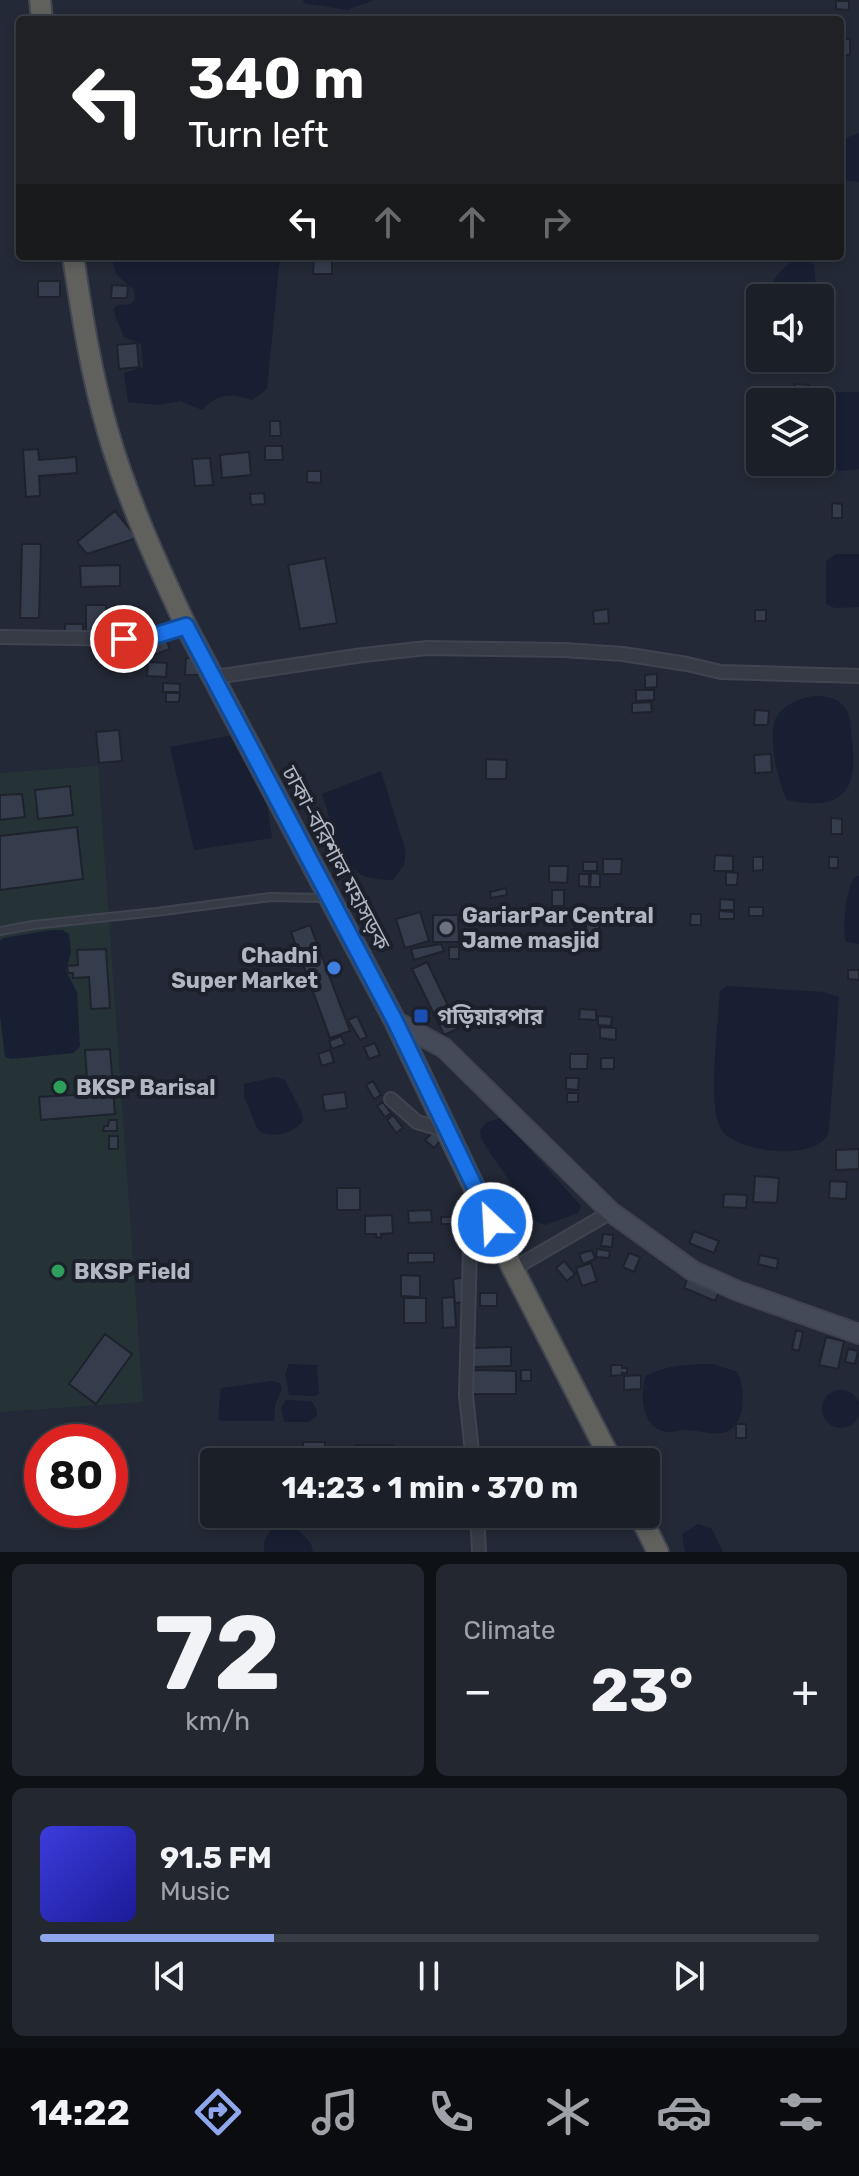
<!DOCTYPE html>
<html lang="en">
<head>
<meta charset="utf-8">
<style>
	body { margin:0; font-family:Rubik,"Noto Sans Bengali",sans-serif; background:#232730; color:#f1f3f6; height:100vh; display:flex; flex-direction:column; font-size:30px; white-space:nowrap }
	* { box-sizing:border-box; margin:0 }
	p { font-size:26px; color:#9fa2a8 }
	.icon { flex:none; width:44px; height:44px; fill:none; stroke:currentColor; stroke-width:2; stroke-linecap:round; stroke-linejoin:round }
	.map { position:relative; height:1552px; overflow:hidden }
	.side { display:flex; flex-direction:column; gap:12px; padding:12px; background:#0e1116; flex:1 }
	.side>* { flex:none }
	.banner { position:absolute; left:16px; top:16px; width:828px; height:244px; border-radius:8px; box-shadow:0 4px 12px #0003,0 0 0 2px #383d45; background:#202124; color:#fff; overflow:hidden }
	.buttons { position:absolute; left:746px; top:284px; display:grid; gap:16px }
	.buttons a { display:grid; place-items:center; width:88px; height:88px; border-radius:8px; background:#1a1f28; box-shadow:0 4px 12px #0003,0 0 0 2px #383d45; font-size:40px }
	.speed { position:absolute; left:24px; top:1424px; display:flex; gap:16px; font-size:40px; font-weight:700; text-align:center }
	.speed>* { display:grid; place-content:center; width:104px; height:104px; border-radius:50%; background:#1a1f28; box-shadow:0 4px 12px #0003,0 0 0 2px #383d45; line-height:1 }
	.speed .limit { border:12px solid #d22; background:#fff; color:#111 }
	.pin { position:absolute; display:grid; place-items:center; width:68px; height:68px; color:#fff; margin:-34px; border:4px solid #fff; border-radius:50%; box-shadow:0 2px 8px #0007 }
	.me { position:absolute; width:88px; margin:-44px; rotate:335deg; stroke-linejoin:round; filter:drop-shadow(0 0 6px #0008) }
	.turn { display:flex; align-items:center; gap:28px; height:168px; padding:0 40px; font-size:36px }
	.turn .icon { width:104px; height:104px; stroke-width:2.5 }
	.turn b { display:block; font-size:56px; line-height:68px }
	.lanes { display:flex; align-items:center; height:76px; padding:0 40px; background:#0003; justify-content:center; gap:40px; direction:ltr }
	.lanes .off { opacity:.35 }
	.big { font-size:60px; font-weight:700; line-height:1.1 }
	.side .widget { flex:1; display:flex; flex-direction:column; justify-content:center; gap:12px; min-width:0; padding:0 28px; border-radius:12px; background:#232730 }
	.side .dial { align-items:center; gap:0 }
	.dial b { font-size:104px; line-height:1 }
	.song { display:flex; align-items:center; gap:24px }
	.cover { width:96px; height:96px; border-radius:12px; background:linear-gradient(135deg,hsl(240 70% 55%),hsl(240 70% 35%)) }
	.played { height:8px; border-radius:4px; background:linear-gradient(90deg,#8da6ec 30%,#383d45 30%) }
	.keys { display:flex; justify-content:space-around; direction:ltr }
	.heat { display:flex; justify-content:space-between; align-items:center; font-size:44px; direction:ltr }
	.side .tiles { flex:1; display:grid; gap:12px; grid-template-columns:1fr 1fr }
	.widget:last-child { grid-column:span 2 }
	.trip { position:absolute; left:200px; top:1448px; width:460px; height:80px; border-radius:8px; background:#1a1f28; box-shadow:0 4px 12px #0003,0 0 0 2px #383d45; font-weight:700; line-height:80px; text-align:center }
	.tabs { display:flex; height:128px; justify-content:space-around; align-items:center; background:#0a0c10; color:#9fa2a8 }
	.tabs .icon { width:56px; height:56px }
	.tabs .active { color:#8da6ec }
	.tabs b { font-size:36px; color:#f1f3f6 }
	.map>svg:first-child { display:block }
</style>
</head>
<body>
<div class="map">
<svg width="859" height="1552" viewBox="0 0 859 1552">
	<rect width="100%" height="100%" fill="#232936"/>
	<path fill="#253337" d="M98,766L143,1402L0,1412V773Z"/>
	<path fill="#181f32" d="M303,0H374L347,10L304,3Z
		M859,133V182L845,180C836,171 838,150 844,139Z
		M111,256H280L267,389L252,400C230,393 219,393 202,410L180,401L159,405L128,402L124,373L143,367L141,344L124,337L115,316L114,308L118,305L131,304L135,299L134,290L116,274Z
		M798,260L808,261L814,265L817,298H768C770,281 782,265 798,260Z
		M835,392H859V469L840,471L827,466L823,397Z
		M836,554H859V607L835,608L826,604V561Z
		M814,696C827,696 840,698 847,711C851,719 851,733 852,742C859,795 838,811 787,800C778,783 767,735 776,718C782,705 801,698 814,696Z
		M238,734L261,762L272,838L194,850L170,747Z
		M381,771L406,852L404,865L393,880C381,880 365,879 356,871C339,856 329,815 322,794Z
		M856,876H859V944L846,942C842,928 846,886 856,876Z
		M51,930H62L69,934L71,952L66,971L77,992L80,1046L74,1053L12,1059L5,1057L0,1016V941L3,938Z
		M727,986L824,992L839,997L829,1131C820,1163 736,1153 721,1129C707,1106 718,1030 719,1001L720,991Z
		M275,1077L285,1080L302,1113L303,1121C293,1133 272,1140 258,1130L244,1096V1084Z
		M502,1118L581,1206L578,1213L545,1225L537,1222L481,1139L480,1130L487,1122Z
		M289,1364L317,1365L319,1393L316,1396L289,1395L285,1374Z
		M713,1364L737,1372C746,1386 746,1427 725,1432C712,1436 699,1430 687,1430C679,1430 670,1434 662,1431C641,1424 640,1393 646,1376C665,1365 691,1364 713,1364Z
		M272,1381L280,1383L282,1389L275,1405L274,1421H221L218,1418L221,1388Z
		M822 1409a19 19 0 1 1 38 0a19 19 0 1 1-38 0Z
		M286,1400L311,1401L316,1408L317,1416L309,1422H284L281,1408Z
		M274,1524L296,1527L311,1544L313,1552H264V1542Z
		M698,1524L712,1529L723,1552H685L682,1534Z"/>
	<path fill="#353c4c" stroke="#1e222d" stroke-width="2" d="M836,1H849V10L836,9Z
		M840,39H850V55H840Z
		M314,256H332V274H313Z
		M38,281H60V297H38Z
		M112,285L128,286L127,298H111Z
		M137,343L139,367L119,369L117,345Z
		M795,384L809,385L808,402H794Z
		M270,421H280L281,436H270Z
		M265,446H282L283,460H265Z
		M38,449L39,460L76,457L77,473L39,476L40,496L26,497L23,450Z
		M249,452L251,475L222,478L220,455Z
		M210,458L213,485L195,486L192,459Z
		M307,471H321V483L307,482Z
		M264,493L265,504L251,505L250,494Z
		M832,503L842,504V518H832Z
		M115,511L137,538L87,554L77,542Z
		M22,544H41L39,618H20Z
		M325,558L337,623L300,629L288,565Z
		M120,565V586L81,587L80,566Z
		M86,605H106V634H86Z
		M140,607L142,634L109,637L108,626L126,625L125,608Z
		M608,609L609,623L594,624L593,611Z
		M755,610H766V621H755Z
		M65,624H83V634H65Z
		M165,637L170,649L153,655L149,644Z
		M91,644H111V651L91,652Z
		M128,644H139L138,661H128Z
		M186,658H200V675H185Z
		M148,662L167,663L166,677L147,676Z
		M657,674V687L645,688V675Z
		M163,683L180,684V692H163Z
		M636,690H654V700L636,701Z
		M166,693H180L179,702H166Z
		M651,702L652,712L632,713V703Z
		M755,710L769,711L768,725H754Z
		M119,730L122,761L99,763L96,732Z
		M771,754L772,772L755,773L754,755Z
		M486,759L507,760L506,779H486Z
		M70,786L73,815L38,819L35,790Z
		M22,794L25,817L0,820V795Z
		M831,818L842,819V834H831Z
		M77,827L83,879L0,890V836Z
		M715,855L733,856V871H714Z
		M753,857H763V870L753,871Z
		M829,857H838V868H829Z
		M603,859H622L621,874H603Z
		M583,862H597V871H583Z
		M549,866H568L567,883L549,882Z
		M726,872L738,873L737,885H726Z
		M591,873L600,874V887H590Z
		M579,874H589V887L579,886Z
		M506,888L507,895L491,898L490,892Z
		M552,890H564V906H552Z
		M720,899L734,900V910H720Z
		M749,907H763V916H749Z
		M571,909H585V918H571Z
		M719,911L734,912V919H719Z
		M420,912L429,941L405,948L396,919Z
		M691,914H701V925H690Z
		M433,915H458L459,942H433Z
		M575,922H584V936H575Z
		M586,923L599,924V938L586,937Z
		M310,925L350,1031L330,1038L291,932Z
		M441,944L444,951L414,960L411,949Z
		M449,947H459V959H449Z
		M106,949L110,1008L91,1009L89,977L73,978V973H68L67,966L78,965L77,950Z
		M427,962L459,1028L444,1035L412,969Z
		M848,970H859V980L848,979Z
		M580,1009L596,1010V1020L579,1019Z
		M357,1016L367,1037L360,1040L348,1020Z
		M598,1016L612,1017L611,1026L598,1025Z
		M600,1027L616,1028V1040L600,1038Z
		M341,1036L345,1044L332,1049L329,1041Z
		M375,1043L380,1055L369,1059L364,1047Z
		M110,1049L115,1114L41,1120L39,1097L88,1094L85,1050Z
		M330,1050L334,1062L322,1066L318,1054Z
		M570,1054H588L587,1069H570Z
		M601,1058H614V1069H601Z
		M566,1078H579L578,1090L566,1089Z
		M373,1081L381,1095L374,1099L366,1085Z
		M345,1092L347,1108L325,1111L322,1095Z
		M567,1093H578V1102H567Z
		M383,1102L391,1113L385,1117L377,1106Z
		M393,1115L403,1128L396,1133L387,1120Z
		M109,1120H117V1131H103L104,1126H108Z
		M434,1131L442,1139L434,1148L425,1140Z
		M109,1136H118V1149H109Z
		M859,1149V1169L836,1170V1150Z
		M755,1176L779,1178L777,1203L753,1202Z
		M830,1181L847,1182L846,1199L829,1198Z
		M337,1188H360V1210H337Z
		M724,1194L747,1195L746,1208L723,1207Z
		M431,1210L432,1222L409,1223L408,1211Z
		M392,1215L393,1233L381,1234V1238L376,1237V1234H365V1216Z
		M441,1217H462V1224H441Z
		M694,1231L719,1241L714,1253L689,1243Z
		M603,1234L613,1235L612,1247L601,1246Z
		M597,1249L610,1251L609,1258L596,1257Z
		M592,1250L595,1259L583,1264L579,1254Z
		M408,1253H434V1262L408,1263Z
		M629,1253L640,1257L634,1272L623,1267Z
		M760,1255L778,1259L777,1269L758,1264Z
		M564,1261L575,1274L567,1281L556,1268Z
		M591,1263L597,1281L582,1286L576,1268Z
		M401,1275L420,1276V1297L401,1296Z
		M468,1277L470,1302L455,1303L453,1279Z
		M688,1277L720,1290L715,1301L684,1288Z
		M480,1293H497V1306H480Z
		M454,1297L456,1327L443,1328L442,1298Z
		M404,1298H426V1323H404Z
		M796,1330L803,1332L799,1351L792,1349Z
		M105,1334L132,1354L96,1404L69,1384Z
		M826,1337L844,1341L838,1369L819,1365Z
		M511,1347V1366L473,1367V1348Z
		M848,1349L858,1351L855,1364L845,1362Z
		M611,1365H622V1368H627V1373H622L623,1375L611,1376Z
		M469,1370L516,1371V1394H469Z
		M521,1370H531V1381H521Z
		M641,1375V1389L624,1390V1376Z
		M736,1424H746V1438H736Z
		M303,1442H325V1462H303Z
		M355,1445H393V1462H356Z
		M443,1449H466V1462H443Z
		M396,1452L411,1453V1462H396Z
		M435,1514H446V1524H435Z"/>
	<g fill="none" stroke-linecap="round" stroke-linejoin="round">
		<defs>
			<path id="service" d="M0,931L33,925L156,912L270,897L327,898"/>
			<path id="minor" d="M0,637L144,639L178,627L186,626
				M215,677L363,655L427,648L564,650L623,654L687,664L721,672L859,676
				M391,1099L417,1122L448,1131
				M513,1269L611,1212
				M473,1462L466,1395L471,1213L481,1200
				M477,1514L479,1552"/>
			<path id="secondary" d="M395,1021L444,1048L611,1212L693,1271L738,1291L859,1334"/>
			<path id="trunk" d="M40,0L42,20
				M73,256C82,315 91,374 108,432C127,498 157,564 186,626L395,1021L513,1269L612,1462
				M639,1514L658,1552"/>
		</defs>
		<use href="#service" stroke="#3f4450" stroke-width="10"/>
		<use href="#minor" stroke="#3f4450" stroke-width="16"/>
		<use href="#secondary" stroke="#3f4450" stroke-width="22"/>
		<use href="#trunk" stroke="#414651" stroke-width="24"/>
		<use href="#service" stroke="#363b46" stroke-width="6"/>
		<use href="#minor" stroke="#363b46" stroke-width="12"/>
		<use href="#secondary" stroke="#454a59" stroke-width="18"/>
		<use href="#trunk" stroke="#60605d" stroke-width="20"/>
	</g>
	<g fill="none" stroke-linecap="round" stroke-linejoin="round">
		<defs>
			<path id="route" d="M124,639H144L186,626L395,1021L492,1223"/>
		</defs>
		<use href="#route" stroke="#114b97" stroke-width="20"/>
		<use href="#route" stroke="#1a73e8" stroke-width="14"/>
	</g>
	<circle fill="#6b7280" stroke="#1c202b" stroke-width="3" cx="446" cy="928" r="8"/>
	<circle fill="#3f7fe0" stroke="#1c202b" stroke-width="3" cx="334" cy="968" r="8"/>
	<rect fill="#1a4fb4" stroke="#1c202b" stroke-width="3" x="413" y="1008" width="16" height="16" rx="4"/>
	<g fill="#2e9e5b" stroke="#1c202b" stroke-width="3">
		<circle cx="60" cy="1087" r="8"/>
		<circle cx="58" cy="1271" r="8"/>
	</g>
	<g text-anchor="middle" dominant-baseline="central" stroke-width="8" stroke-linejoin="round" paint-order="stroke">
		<g font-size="22" fill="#b1b6c3" stroke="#1c202b">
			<text transform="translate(336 858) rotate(62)">ঢাকা-বরিশাল মহাসড়ক</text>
		</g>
		<g font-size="22" font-weight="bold" fill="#b1b6c3" stroke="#1c202b" text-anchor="start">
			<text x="462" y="915">GariarPar Central<tspan x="462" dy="25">Jame masjid</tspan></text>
			<text x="318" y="955" text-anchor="end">Chadni<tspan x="318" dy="25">Super Market</tspan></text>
			<text x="437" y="1016">গড়িয়ারপার</text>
			<text x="76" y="1087">BKSP Barisal</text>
			<text x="74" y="1271">BKSP Field</text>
		</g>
	</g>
</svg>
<div class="buttons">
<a><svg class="icon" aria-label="sound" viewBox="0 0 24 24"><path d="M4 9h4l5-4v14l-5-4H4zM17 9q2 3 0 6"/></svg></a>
<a><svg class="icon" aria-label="layers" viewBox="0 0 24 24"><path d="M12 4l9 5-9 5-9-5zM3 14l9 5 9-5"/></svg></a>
</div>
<div class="speed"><div class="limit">80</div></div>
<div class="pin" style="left:124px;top:639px;background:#d93025"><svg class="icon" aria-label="arrive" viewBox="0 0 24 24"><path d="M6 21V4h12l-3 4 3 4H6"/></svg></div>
<svg class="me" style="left:492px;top:1223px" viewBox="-20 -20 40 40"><circle r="17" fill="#1a73e8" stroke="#fff" stroke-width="3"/><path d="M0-11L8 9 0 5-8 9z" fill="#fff"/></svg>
<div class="trip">14:23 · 1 min · 370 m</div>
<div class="banner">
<div class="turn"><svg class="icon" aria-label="left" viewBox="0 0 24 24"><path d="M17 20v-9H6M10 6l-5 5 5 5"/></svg><div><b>340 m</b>Turn left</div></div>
<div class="lanes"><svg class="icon" aria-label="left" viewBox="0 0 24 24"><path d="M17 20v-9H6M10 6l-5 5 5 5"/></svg><svg class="icon off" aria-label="ahead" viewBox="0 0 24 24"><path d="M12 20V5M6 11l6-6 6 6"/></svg><svg class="icon off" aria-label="ahead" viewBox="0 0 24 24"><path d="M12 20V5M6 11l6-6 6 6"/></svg><svg class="icon off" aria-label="right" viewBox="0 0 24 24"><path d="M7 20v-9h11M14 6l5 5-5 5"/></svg></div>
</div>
</div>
<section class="side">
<div class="tiles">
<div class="widget dial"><b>72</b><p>km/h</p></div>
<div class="widget"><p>Climate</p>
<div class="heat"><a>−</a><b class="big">23°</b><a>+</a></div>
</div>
<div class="widget">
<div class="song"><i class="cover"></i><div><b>91.5 FM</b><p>Music</p></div></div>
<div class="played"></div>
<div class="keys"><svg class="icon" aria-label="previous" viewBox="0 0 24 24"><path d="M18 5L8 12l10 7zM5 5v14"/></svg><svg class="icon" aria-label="pause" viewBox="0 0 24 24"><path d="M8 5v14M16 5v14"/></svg><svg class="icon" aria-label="next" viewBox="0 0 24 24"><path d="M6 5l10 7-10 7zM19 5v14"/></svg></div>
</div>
</div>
</section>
<nav class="tabs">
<b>14:22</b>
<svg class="icon active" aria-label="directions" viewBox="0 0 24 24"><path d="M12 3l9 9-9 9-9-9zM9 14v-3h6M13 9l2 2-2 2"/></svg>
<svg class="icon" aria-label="music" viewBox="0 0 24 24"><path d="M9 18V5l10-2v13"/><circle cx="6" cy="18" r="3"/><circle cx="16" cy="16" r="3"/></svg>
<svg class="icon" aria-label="phone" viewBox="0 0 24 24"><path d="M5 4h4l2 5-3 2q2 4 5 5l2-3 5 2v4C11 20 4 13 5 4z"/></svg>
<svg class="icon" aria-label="climate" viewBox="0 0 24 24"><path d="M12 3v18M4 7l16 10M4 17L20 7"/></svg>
<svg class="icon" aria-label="car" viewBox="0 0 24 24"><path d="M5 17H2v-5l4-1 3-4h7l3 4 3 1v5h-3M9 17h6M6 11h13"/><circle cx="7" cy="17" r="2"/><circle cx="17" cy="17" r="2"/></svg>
<svg class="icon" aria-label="filters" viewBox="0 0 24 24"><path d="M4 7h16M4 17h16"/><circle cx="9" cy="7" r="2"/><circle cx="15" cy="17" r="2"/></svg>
</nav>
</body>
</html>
